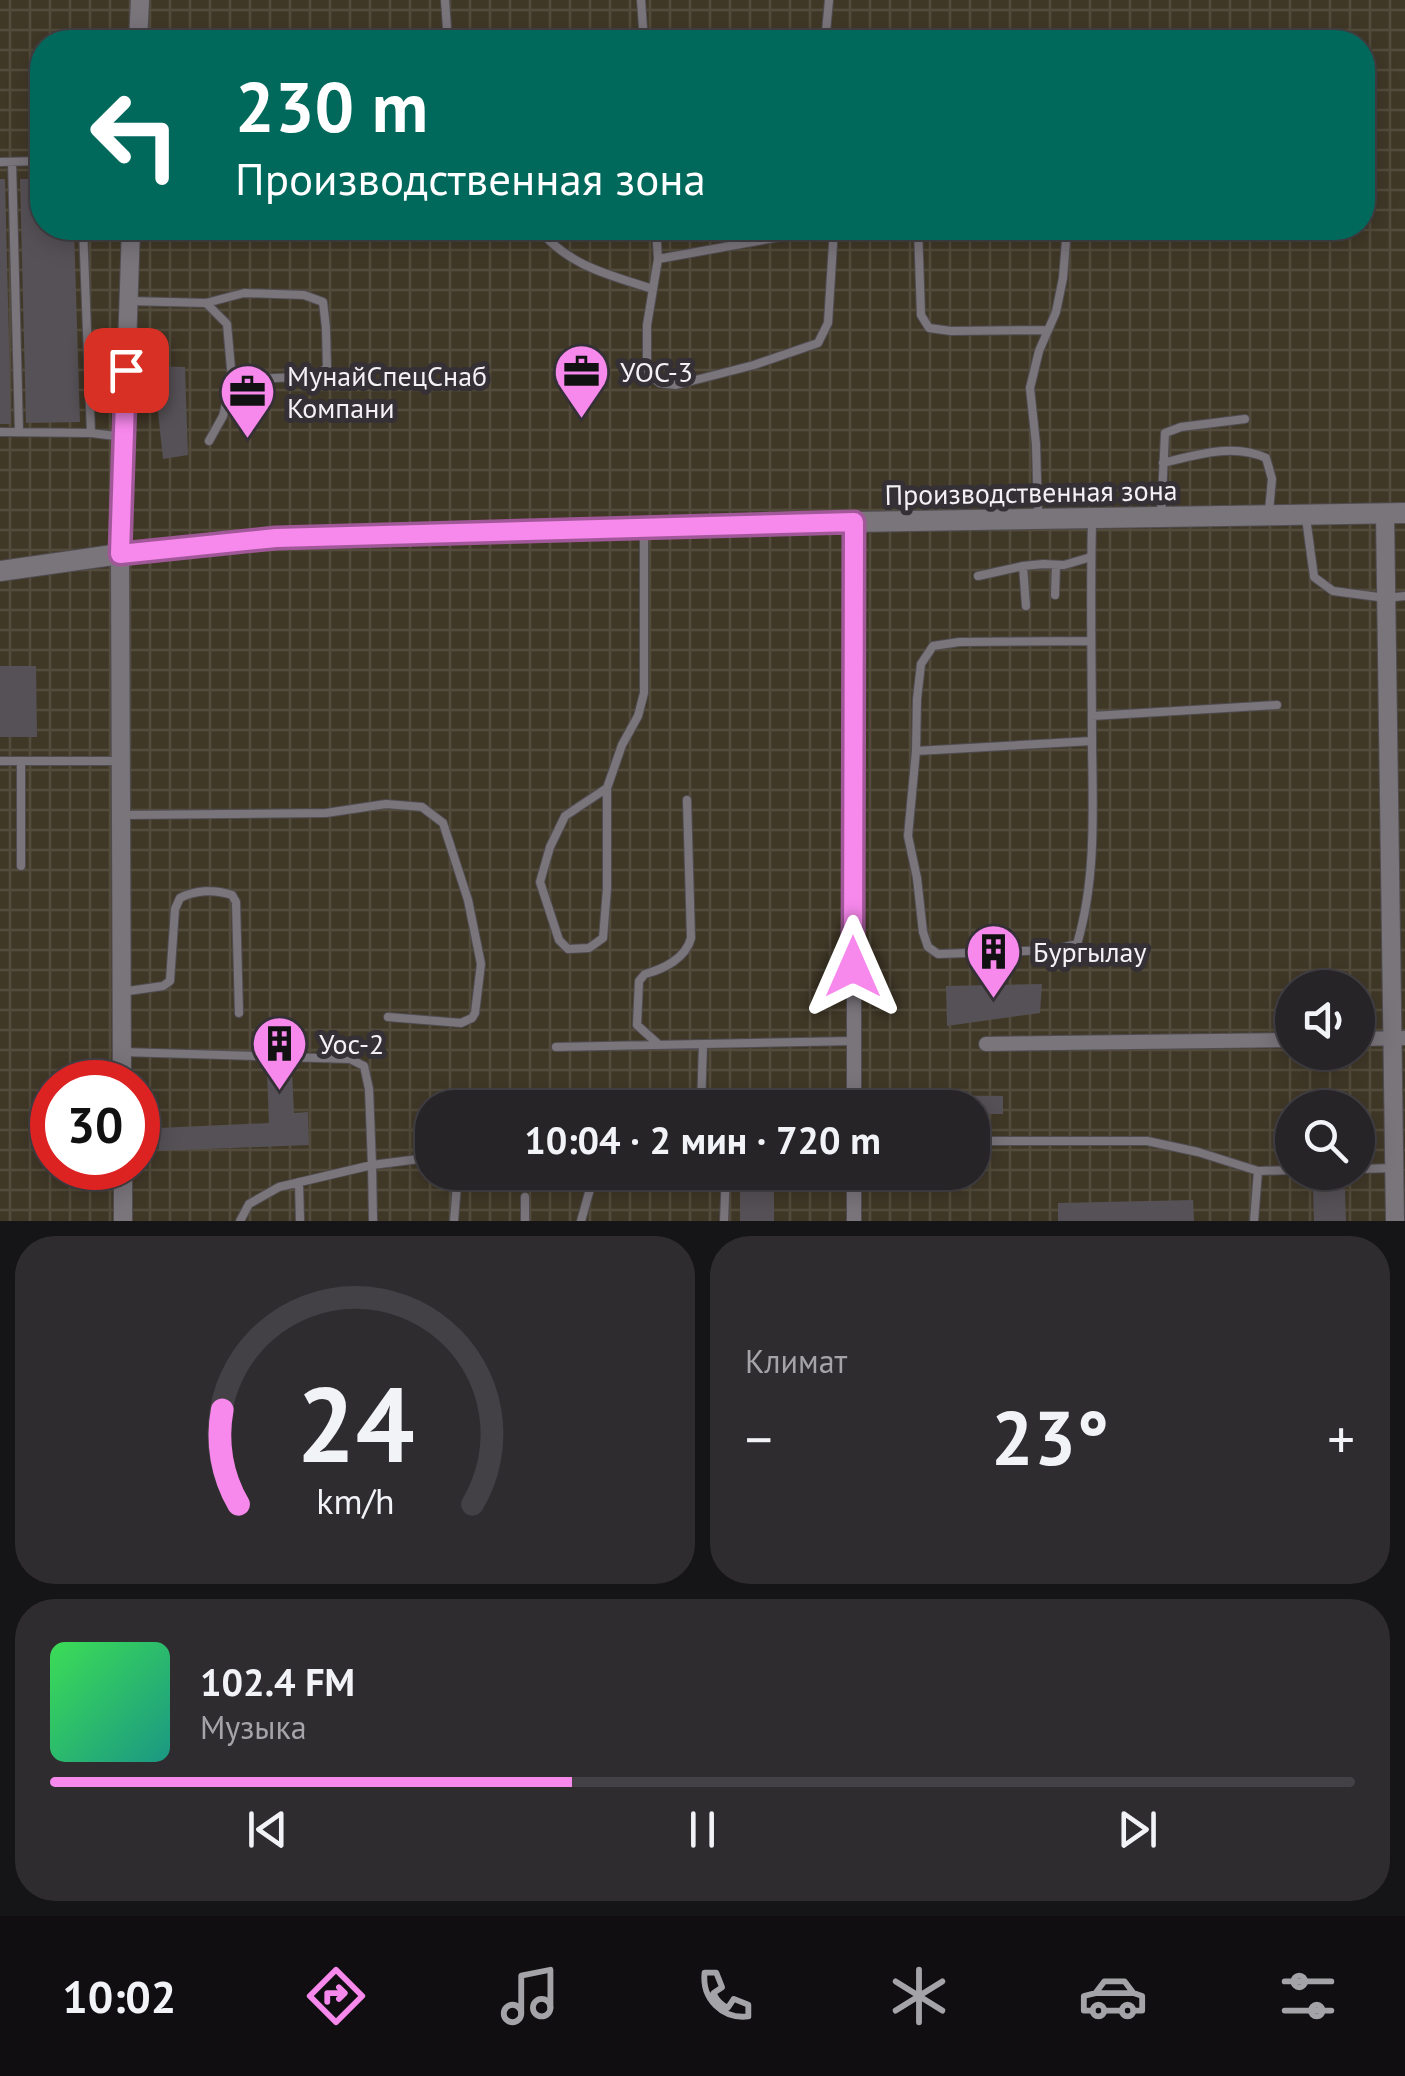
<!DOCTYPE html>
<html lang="ru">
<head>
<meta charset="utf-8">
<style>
	body { margin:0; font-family:"PT Sans",sans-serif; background:#2f2c30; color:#f1f3f6; height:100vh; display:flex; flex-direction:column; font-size:38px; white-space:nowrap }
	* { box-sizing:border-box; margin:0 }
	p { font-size:32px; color:#a4a4a8 }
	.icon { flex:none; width:55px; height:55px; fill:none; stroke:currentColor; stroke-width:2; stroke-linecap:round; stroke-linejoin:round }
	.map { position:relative; height:1221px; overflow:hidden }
	.side { display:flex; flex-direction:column; gap:15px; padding:15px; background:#151416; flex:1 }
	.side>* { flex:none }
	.hud { position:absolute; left:30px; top:30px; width:1345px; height:210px; border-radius:40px; box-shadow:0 5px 25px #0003,0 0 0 2px #434145; background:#00695c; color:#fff; overflow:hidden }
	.buttons { position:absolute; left:1275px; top:970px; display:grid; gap:20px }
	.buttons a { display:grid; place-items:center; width:100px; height:100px; border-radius:50%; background:#272428; box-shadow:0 5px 25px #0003,0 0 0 2px #434145; font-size:50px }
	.speed { position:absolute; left:30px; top:1060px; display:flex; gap:20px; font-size:50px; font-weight:700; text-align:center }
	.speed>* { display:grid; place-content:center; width:130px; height:130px; border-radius:50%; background:#272428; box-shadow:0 5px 25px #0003,0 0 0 2px #434145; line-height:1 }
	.speed .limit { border:15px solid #d22; background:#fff; color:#111 }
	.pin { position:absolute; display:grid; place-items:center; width:85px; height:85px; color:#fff; margin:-42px; border-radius:20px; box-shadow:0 5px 15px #0006 }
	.me { position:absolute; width:110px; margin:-55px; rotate:0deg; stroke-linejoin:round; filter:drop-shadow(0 0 8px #0008) }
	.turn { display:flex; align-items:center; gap:35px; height:210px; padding:0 40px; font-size:45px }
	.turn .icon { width:130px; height:130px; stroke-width:2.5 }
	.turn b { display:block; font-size:70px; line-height:85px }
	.big { font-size:75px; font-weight:700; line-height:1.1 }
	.side .tile { flex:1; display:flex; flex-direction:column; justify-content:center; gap:15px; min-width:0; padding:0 35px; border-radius:40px; background:#2f2c30 }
	.side .dial { align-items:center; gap:0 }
	.dial svg { height:260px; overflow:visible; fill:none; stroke:#434145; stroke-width:7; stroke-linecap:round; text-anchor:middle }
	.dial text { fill:#f1f3f6; stroke:none }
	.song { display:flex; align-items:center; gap:30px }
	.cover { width:120px; height:120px; border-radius:15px; background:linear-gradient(135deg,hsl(130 70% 55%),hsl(170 70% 35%)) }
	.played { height:10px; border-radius:5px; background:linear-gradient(90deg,#f788ec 40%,#434145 40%) }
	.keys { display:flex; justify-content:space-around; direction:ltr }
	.heat { display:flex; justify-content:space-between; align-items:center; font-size:55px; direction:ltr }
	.side .tiles { flex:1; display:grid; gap:15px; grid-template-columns:1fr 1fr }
	.tile:last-child { grid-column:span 2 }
	.trip { position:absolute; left:415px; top:1090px; width:575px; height:100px; border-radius:40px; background:#272428; box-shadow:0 5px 25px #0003,0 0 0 2px #434145; font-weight:700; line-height:100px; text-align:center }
	.menu { display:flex; height:160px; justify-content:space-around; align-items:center; background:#100e10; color:#a4a4a8 }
	.menu .icon { width:70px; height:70px }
	.menu .current { color:#f788ec }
	.menu b { font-size:45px; color:#f1f3f6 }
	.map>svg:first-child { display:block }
</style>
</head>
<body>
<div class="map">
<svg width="1405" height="1221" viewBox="0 0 1405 1221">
	<defs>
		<pattern id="industrial-grid" width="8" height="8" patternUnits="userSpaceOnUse" patternTransform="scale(2.5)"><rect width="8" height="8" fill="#403827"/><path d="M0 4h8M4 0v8" fill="none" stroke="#534c3c"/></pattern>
	</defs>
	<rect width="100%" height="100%" fill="#343035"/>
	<path fill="url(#industrial-grid)" fill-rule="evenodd" d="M0,0H1405V1221H0ZM42,42H1362V228H42ZM1292,988H1358V1052H1292ZM52,1082H138V1168H52ZM432,1108H972V1172H432ZM1292,1108H1358V1172H1292Z"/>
	<path fill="#565156" d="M0,179H5L11,424H0Z
		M20,179H42V228H74L80,422L26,423Z
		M153,366L185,367L188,455L163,459Z
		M0,666H36L37,737H0Z
		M1042,984L1040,1013L947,1026L946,986Z
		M292,1071L294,1113L308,1112L309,1145L159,1151L158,1128L269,1123L267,1072Z
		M921,1095L1003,1096V1114H972V1108H921Z
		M740,1172H774V1221H740Z
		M1345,1189L1346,1221H1314L1313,1190Z
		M1193,1200L1194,1221H1058V1203Z"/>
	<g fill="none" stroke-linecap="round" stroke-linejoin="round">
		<defs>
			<path id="service" d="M445,0L448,42
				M641,0L644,42
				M825,42L829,0
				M0,162L42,161
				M12,162L19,432
				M83,228L91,433
				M538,228C568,266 609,275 653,289
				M656,228L658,259L647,325V369L652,377L660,383L676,385L754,365L818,343L828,323L834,228
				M918,228L921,315L929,328L951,331L1048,330
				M658,259L830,228
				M129,301L206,303L244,293L304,295L323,302L326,328L327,367L318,376L232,380
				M206,303L227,324L232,380L223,416L209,441
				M0,432L91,433L124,437
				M1163,463C1196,455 1233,443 1266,458L1272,479L1269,511
				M1038,515L1036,444L1030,388L1039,351L1056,312L1063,278L1067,228
				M1161,517L1165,433L1181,427L1245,419
				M1306,518L1314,577L1333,591L1386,598L1405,596
				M1023,566L1026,606
				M978,576L1023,566L1043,564L1064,565L1091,557
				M1055,595L1056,565
				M1090,641L959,642L933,646L921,664L917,699L916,751L908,836L917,878L923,932L928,947L938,954L1053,950L1077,944C1096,881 1093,811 1092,746C1092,671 1090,597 1092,523
				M1092,716L1277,705
				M916,751L1092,741
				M0,761H119
				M21,761V866
				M607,788L565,816L550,847L540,882L559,940L568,949L589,948L603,938L607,889V788L622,745L638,716L644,693V529
				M124,815L326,813L386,804L422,807L443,823L468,900L481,964L475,1013L472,1018L461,1023L388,1017
				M121,992L163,986L170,981L175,909L180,898C195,890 215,889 232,895L236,902L239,1013
				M657,1043L637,1025L639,981L645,974C664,969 686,958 691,938L687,800
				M556,1047L853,1041
				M122,1052L350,1059L364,1066L369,1089L372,1165L419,1159L432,1160
				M701,1108L703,1044
				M972,1141H1147L1198,1152L1258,1171L1292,1170
				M1358,1169L1394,1168
				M299,1182L300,1221
				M240,1221L249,1204L279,1187L372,1165L373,1221
				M454,1221L458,1172
				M525,1221V1197
				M581,1221L590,1189L603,1177L677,1172
				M724,1221L726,1172
				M1254,1221L1258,1171"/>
			<path id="minor" d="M1358,1039L1405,1038
				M986,1044L1292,1040
				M854,1108V522
				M854,1172V1221"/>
			<path id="tertiary" d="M138,42L140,0
				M1385,513L1395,1221
				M122,1082L120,554L131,228
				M123,1168V1221"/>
			<path id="secondary" d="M0,571L120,554L276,539L854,522L1405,513"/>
		</defs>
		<use href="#service" stroke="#504c51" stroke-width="10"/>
		<use href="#minor" stroke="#504c51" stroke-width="16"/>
		<use href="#tertiary" stroke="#504c51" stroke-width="20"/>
		<use href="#secondary" stroke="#504c51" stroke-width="22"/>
		<use href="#service" stroke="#7a757b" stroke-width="8"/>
		<use href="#minor" stroke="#7a757b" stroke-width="14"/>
		<use href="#tertiary" stroke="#7a757b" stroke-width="18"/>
		<use href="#secondary" stroke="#7a757b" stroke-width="20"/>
	</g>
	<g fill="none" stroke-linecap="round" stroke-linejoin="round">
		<defs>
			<path id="route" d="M126,370L120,554L276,538L854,522L853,967"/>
		</defs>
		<use href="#route" stroke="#a15899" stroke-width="25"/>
		<use href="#route" stroke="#f788ec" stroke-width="18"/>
	</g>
	<defs>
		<symbol id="office-pin" viewBox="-11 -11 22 30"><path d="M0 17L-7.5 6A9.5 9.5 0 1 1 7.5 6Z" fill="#f788ec" stroke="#343035"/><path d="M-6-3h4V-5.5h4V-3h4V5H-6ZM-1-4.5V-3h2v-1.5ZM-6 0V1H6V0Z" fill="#111"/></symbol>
		<symbol id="building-pin" viewBox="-11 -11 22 30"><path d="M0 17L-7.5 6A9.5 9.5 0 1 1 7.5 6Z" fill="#f788ec" stroke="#343035"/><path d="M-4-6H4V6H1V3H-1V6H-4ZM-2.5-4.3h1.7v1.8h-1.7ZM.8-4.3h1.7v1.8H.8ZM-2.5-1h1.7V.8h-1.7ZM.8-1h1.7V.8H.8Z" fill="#111"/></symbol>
	</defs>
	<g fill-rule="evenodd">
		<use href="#office-pin" x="550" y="340" width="63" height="86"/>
		<use href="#office-pin" x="216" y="360" width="63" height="86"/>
		<use href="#building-pin" x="962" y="920" width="63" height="86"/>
		<use href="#building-pin" x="248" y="1012" width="63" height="86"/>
	</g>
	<g text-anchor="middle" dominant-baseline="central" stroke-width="10" stroke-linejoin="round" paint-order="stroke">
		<g font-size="28" fill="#f4f1f5" stroke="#343035" text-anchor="start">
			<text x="620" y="371">УОС-3</text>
			<text x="287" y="375">МунайСпецСнаб<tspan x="287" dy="32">Компани</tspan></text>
			<text x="1033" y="951">Бургылау</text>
			<text x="319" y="1043">Уос-2</text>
		</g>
		<g font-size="28" fill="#f4f1f5" stroke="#343035">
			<text transform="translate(1031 492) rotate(-1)">Производственная зона</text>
		</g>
	</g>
</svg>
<div class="buttons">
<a><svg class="icon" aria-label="sound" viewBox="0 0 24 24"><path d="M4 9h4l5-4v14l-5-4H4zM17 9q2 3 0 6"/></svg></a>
<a><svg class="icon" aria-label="search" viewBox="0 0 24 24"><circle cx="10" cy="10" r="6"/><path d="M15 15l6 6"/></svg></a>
</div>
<div class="speed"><div class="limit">30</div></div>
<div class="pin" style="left:126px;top:370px;background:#d93025"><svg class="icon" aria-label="arrive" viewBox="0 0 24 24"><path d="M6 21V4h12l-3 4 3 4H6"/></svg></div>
<svg class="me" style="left:853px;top:967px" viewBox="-20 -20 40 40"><path d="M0-17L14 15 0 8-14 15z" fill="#f788ec" stroke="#fff" stroke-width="4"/></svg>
<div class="trip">10:04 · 2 мин · 720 m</div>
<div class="hud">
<div class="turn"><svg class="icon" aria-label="left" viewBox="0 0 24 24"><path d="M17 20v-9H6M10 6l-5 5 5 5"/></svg><div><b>230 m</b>Производственная зона</div></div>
</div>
</div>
<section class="side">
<div class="tiles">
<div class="tile dial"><svg viewBox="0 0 100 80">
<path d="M14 69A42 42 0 1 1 86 69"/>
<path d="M14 69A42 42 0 0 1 9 40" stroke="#f788ec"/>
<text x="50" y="56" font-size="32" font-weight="700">24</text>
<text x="50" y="72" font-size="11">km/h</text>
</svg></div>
<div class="tile"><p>Климат</p>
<div class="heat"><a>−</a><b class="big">23°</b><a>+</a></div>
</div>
<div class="tile">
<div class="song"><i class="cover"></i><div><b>102.4 FM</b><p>Музыка</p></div></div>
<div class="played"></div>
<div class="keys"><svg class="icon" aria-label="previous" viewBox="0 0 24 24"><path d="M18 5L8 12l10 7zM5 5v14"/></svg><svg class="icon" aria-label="pause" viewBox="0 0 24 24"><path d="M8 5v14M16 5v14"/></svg><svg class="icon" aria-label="next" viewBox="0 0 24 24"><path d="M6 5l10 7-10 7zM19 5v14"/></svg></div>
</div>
</div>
</section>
<nav class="menu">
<b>10:02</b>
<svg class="icon current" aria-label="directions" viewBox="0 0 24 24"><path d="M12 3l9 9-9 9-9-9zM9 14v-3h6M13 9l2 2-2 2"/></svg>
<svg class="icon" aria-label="music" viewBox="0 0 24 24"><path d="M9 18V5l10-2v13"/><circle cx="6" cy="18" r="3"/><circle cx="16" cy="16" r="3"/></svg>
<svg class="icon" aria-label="phone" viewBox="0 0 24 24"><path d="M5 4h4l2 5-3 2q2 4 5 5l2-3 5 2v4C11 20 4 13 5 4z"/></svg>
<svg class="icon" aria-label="climate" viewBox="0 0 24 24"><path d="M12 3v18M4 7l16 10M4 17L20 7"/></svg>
<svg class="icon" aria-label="car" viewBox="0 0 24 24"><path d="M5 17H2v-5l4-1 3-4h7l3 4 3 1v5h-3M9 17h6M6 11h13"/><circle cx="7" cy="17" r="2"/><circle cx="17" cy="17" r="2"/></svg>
<svg class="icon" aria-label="filters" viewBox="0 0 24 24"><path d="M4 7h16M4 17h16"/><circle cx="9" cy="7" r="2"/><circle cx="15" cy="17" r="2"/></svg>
</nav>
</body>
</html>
